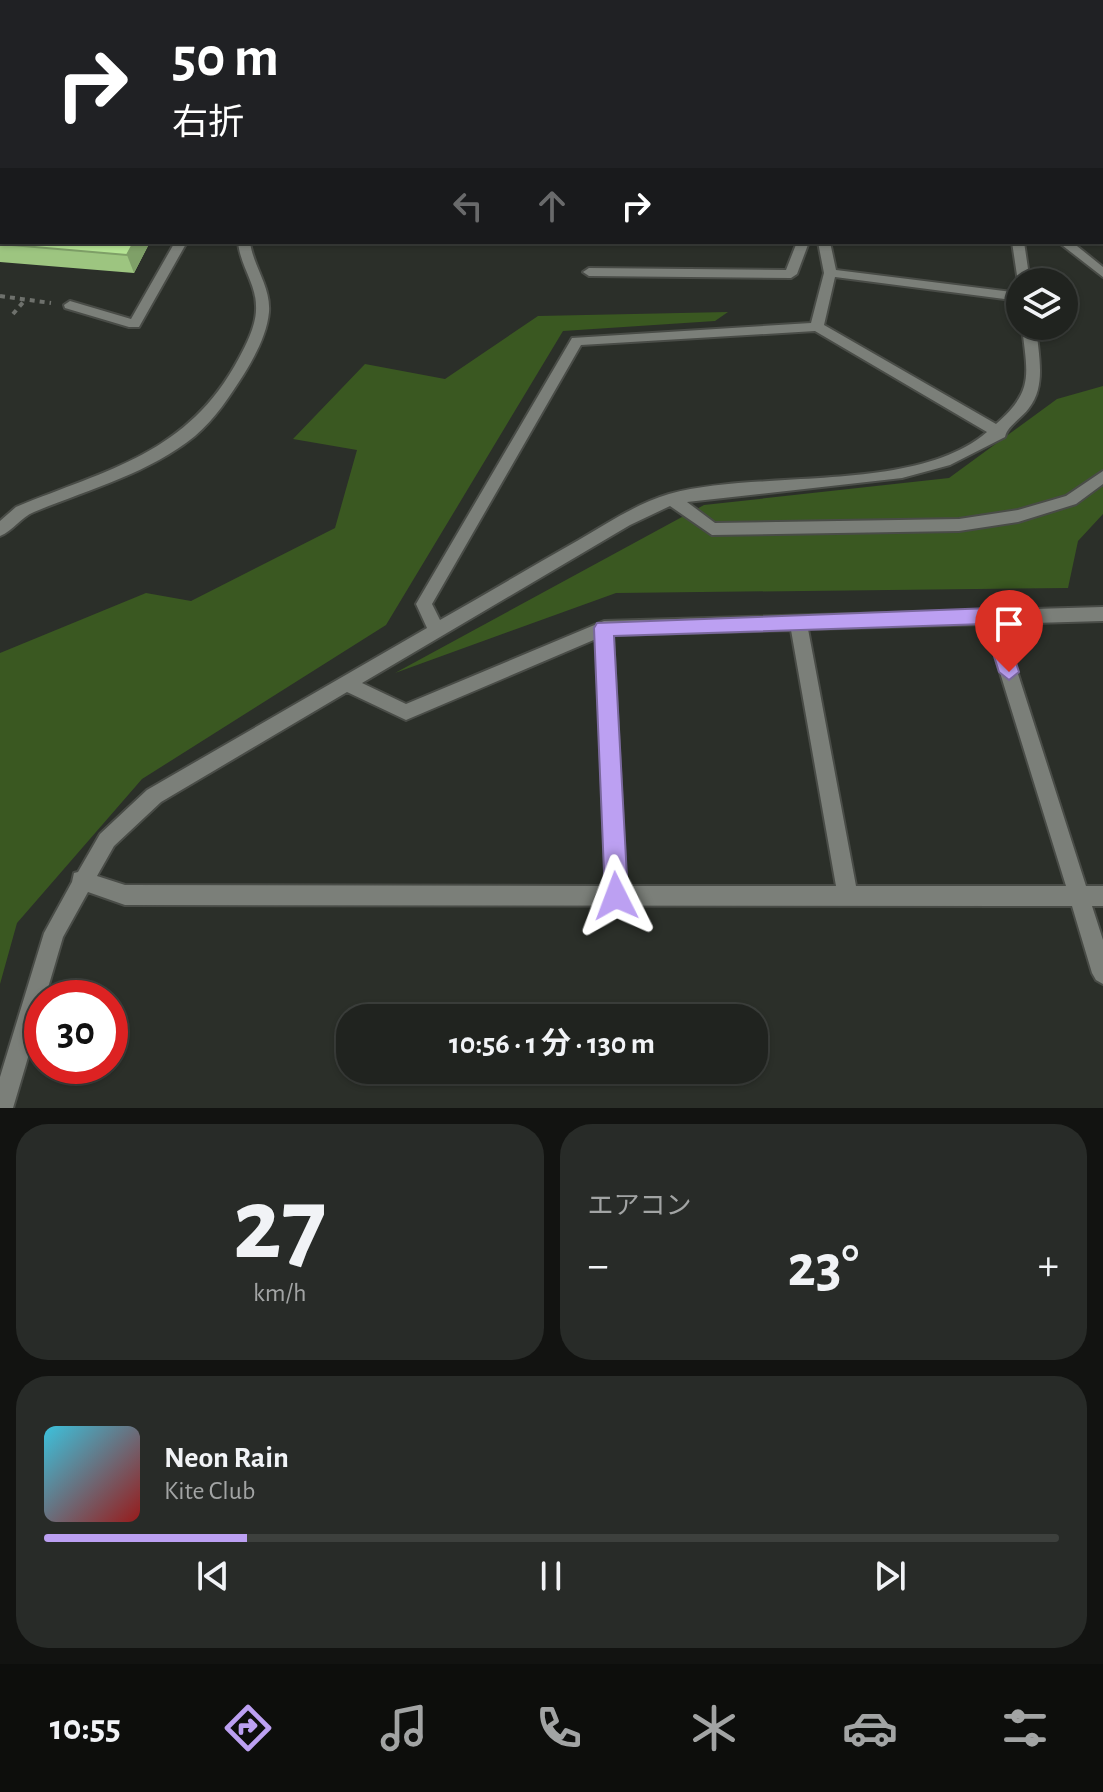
<!DOCTYPE html>
<html lang="ja">
<head>
<meta charset="utf-8">
<style>
	body { margin:0; font-family:"Alegreya Sans","Noto Sans JP",sans-serif; background:#282b28; color:#f1f3f6; height:100vh; display:flex; flex-direction:column; font-size:30px; white-space:nowrap }
	* { box-sizing:border-box; margin:0 }
	p { font-size:26px; color:#a2a4a4 }
	.icon { flex:none; width:44px; height:44px; fill:none; stroke:currentColor; stroke-width:2; stroke-linecap:round; stroke-linejoin:round }
	.map { position:relative; height:1108px; overflow:hidden }
	.side { display:flex; flex-direction:column; gap:16px; padding:16px; background:#121311; flex:1 }
	.side>* { flex:none }
	.top-card { position:absolute; left:0px; top:0px; width:1104px; height:244px; box-shadow:0 2px 6px #0004,0 0 0 2px #3d403d; background:#202124; color:#fff; overflow:hidden }
	.fabs { position:absolute; left:1006px; top:268px; display:grid; gap:16px }
	.fabs a { display:grid; place-items:center; width:72px; height:72px; border-radius:50%; background:#20231f; box-shadow:0 2px 6px #0004,0 0 0 2px #3d403d; font-size:40px }
	.speed { position:absolute; left:24px; top:980px; display:flex; gap:16px; font-size:40px; font-weight:700; text-align:center }
	.speed>* { display:grid; place-content:center; width:104px; height:104px; border-radius:50%; background:#20231f; box-shadow:0 2px 6px #0004,0 0 0 2px #3d403d; line-height:1 }
	.speed .limit { border:12px solid #d22; background:#fff; color:#111 }
	.pin { position:absolute; display:grid; place-items:center; width:68px; height:68px; color:#fff; margin:-82px -34px; border-radius:50% 50% 50% 0; rotate:-45deg; box-shadow:0 0 8px #0007 }
	.pin .icon { rotate:45deg }
	.me { position:absolute; width:88px; margin:-44px; rotate:357deg; stroke-linejoin:round; filter:drop-shadow(0 0 6px #0008) }
	.turn { display:flex; align-items:center; gap:28px; height:168px; padding:0 40px; font-size:36px }
	.turn .icon { width:104px; height:104px; stroke-width:2.5 }
	.turn b { display:block; font-size:56px; line-height:68px }
	.lanes { display:flex; align-items:center; height:76px; padding:0 40px; background:#0003; justify-content:center; gap:40px; direction:ltr }
	.lanes .off { opacity:.35 }
	.big { font-size:60px; font-weight:700; line-height:1.1 }
	.side .card { flex:1; display:flex; flex-direction:column; justify-content:center; gap:12px; min-width:0; padding:0 28px; border-radius:32px; background:#282b28 }
	.side .dial { align-items:center; gap:0 }
	.dial b { font-size:104px; line-height:1 }
	.song { display:flex; align-items:center; gap:24px }
	.cover { width:96px; height:96px; border-radius:12px; background:linear-gradient(135deg,hsl(190 70% 55%),hsl(0 70% 35%)) }
	.played { height:8px; border-radius:4px; background:linear-gradient(90deg,#bca0f2 20%,#3d403d 20%) }
	.keys { display:flex; justify-content:space-around; direction:ltr }
	.heat { display:flex; justify-content:space-between; align-items:center; font-size:44px; direction:ltr }
	.side .tiles { flex:1; display:grid; gap:16px; grid-template-columns:1fr 1fr }
	.card:last-child { grid-column:span 2 }
	.trip { position:absolute; left:336px; top:1004px; width:432px; height:80px; border-radius:32px; background:#20231f; box-shadow:0 2px 6px #0004,0 0 0 2px #3d403d; font-weight:700; line-height:80px; text-align:center }
	.dock { display:flex; height:128px; justify-content:space-around; align-items:center; background:#0d0e0c; color:#a2a4a4 }
	.dock .icon { width:56px; height:56px }
	.dock .selected { color:#bca0f2 }
	.dock b { font-size:36px; color:#f1f3f6 }
	.map>svg:first-child { display:block }
</style>
</head>
<body>
<div class="map">
<svg width="1103" height="1108" viewBox="0 0 1103 1108">
	<rect width="100%" height="100%" fill="#2b2f29"/>
	<path fill="#3a5821" d="M728,312L715,321L563,331L386,625L142,779L17,923L0,984V653L146,593L191,601L335,528L357,450L293,439L365,364L445,379L538,316Z
		M1103,386V514L1078,541L1068,588L616,593L395,673L704,505L949,478L1057,399Z"/>
	<g fill="none" stroke-linecap="round" stroke-linejoin="round">
		<defs>
			<path id="lane" d="M175,242H187L139,327H129L65,308L64,305L70,301L131,319Z"/>
			<path id="street" d="M399,0H410L397,2Z
				M908,0H918L920,2H910Z
				M1102,153H1103V159H1102Z
				M238,242H250C253,266 271,287 269,312C267,334 255,356 244,374C230,396 215,419 195,436C150,473 87,490 34,512C21,517 13,531 0,536V521L16,507C108,469 188,454 239,358C247,343 257,324 256,306C256,284 240,265 238,242Z
				M797,242H809L797,274L791,278L589,276L583,272L589,268L786,270Z
				M818,242H830L836,270L1020,293V301L835,277L824,325L996,424C1035,390 1027,374 1022,326H1036C1038,352 1047,386 1029,408C1022,418 1007,426 1005,437L950,465L902,478L687,502L715,523L959,519L1018,510L1066,496L1103,471V484L1076,504L1018,522L959,531L712,535L670,506L630,525L362,683L406,704L604,621L1103,607V621L1002,624L1086,886H1103V906H1092L1103,940V984L1096,980L1092,973L1072,906L125,905L88,892L63,937L45,998H42V1010L13,1108H0V1077L44,933L72,882L74,873L78,872L100,834L147,790L427,628L416,604L572,338L811,323L824,273ZM815,331L987,432C915,494 759,469 669,494C636,504 606,524 577,541C531,567 486,594 440,620L432,604L581,345ZM985,624L1066,886H856L808,629ZM791,630L836,886H626L613,635ZM596,639L606,886L125,885L97,876L114,846L161,802L347,692L406,720Z
				M1012,242H1024L1030,282H1020V285L1018,282Z
				M1058,242H1072L1103,267V277Z"/>
			<path id="primary" d="M0,12H2V20H0Z
				M0,104H2V112H0Z
				M1102,112H1103V120H1102Z
				M0,126H2V134H0Z
				M1102,136H1103V144H1102Z"/>
		</defs>
		<use href="#lane" stroke="#494c47" stroke-width="4"/>
		<use href="#street" stroke="#494c47" stroke-width="4"/>
		<use href="#primary" stroke="#494c47" stroke-width="4"/>
		<path stroke="#6e716c" stroke-width="3" stroke-dasharray="4 4" stroke-linecap="butt" d="M726,2L731,0"/>
		<path stroke="#6e716c" stroke-width="4" stroke-dasharray="5 5" stroke-linecap="butt" d="M0,296L51,303
			M13,314L25,300"/>
		<use href="#lane" fill="#7b7f79" fill-rule="evenodd"/>
		<use href="#street" fill="#7b7f79" fill-rule="evenodd"/>
		<use href="#primary" fill="#769959" fill-rule="evenodd"/>
	</g>
	<path fill="#9dc580" d="M751,0H773L776,2H750Z
		M0,180L2,242H150L134,273L0,262Z"/>
	<path fill="#7fa068" d="M134,242H150L134,273L127,255Z"/>
	<path fill="#b6e595" stroke="#7fa068" stroke-width="2" d="M290,0H368V2H288Z
		M761,0H773L776,2H762Z
		M0,180H2V242H134L127,255L0,244Z"/>
	<path fill="#bca0f2" stroke="#7a689d" stroke-width="2" d="M991,608L1001,616L1019,672L1009,680L999,672L984,624L614,636L628,896L625,903L616,907L608,903L605,896L594,628L597,623Z"/>
</svg>
<div class="fabs">
<a><svg class="icon" aria-label="layers" viewBox="0 0 24 24"><path d="M12 4l9 5-9 5-9-5zM3 14l9 5 9-5"/></svg></a>
</div>
<div class="speed"><div class="limit">30</div></div>
<div class="pin" style="left:1009px;top:672px;background:#d93025"><svg class="icon" aria-label="arrive" viewBox="0 0 24 24"><path d="M6 21V4h12l-3 4 3 4H6"/></svg></div>
<svg class="me" style="left:616px;top:896px" viewBox="-20 -20 40 40"><path d="M0-17L14 15 0 8-14 15z" fill="#bca0f2" stroke="#fff" stroke-width="4"/></svg>
<div class="trip">10:56 · 1 分 · 130 m</div>
<div class="top-card">
<div class="turn"><svg class="icon" aria-label="right" viewBox="0 0 24 24"><path d="M7 20v-9h11M14 6l5 5-5 5"/></svg><div><b>50 m</b>右折</div></div>
<div class="lanes"><svg class="icon off" aria-label="left" viewBox="0 0 24 24"><path d="M17 20v-9H6M10 6l-5 5 5 5"/></svg><svg class="icon off" aria-label="ahead" viewBox="0 0 24 24"><path d="M12 20V5M6 11l6-6 6 6"/></svg><svg class="icon" aria-label="right" viewBox="0 0 24 24"><path d="M7 20v-9h11M14 6l5 5-5 5"/></svg></div>
</div>
</div>
<section class="side">
<div class="tiles">
<div class="card dial"><b>27</b><p>km/h</p></div>
<div class="card"><p>エアコン</p>
<div class="heat"><a>−</a><b class="big">23°</b><a>+</a></div>
</div>
<div class="card">
<div class="song"><i class="cover"></i><div><b>Neon Rain</b><p>Kite Club</p></div></div>
<div class="played"></div>
<div class="keys"><svg class="icon" aria-label="previous" viewBox="0 0 24 24"><path d="M18 5L8 12l10 7zM5 5v14"/></svg><svg class="icon" aria-label="pause" viewBox="0 0 24 24"><path d="M8 5v14M16 5v14"/></svg><svg class="icon" aria-label="next" viewBox="0 0 24 24"><path d="M6 5l10 7-10 7zM19 5v14"/></svg></div>
</div>
</div>
</section>
<nav class="dock">
<b>10:55</b>
<svg class="icon selected" aria-label="directions" viewBox="0 0 24 24"><path d="M12 3l9 9-9 9-9-9zM9 14v-3h6M13 9l2 2-2 2"/></svg>
<svg class="icon" aria-label="music" viewBox="0 0 24 24"><path d="M9 18V5l10-2v13"/><circle cx="6" cy="18" r="3"/><circle cx="16" cy="16" r="3"/></svg>
<svg class="icon" aria-label="phone" viewBox="0 0 24 24"><path d="M5 4h4l2 5-3 2q2 4 5 5l2-3 5 2v4C11 20 4 13 5 4z"/></svg>
<svg class="icon" aria-label="climate" viewBox="0 0 24 24"><path d="M12 3v18M4 7l16 10M4 17L20 7"/></svg>
<svg class="icon" aria-label="car" viewBox="0 0 24 24"><path d="M5 17H2v-5l4-1 3-4h7l3 4 3 1v5h-3M9 17h6M6 11h13"/><circle cx="7" cy="17" r="2"/><circle cx="17" cy="17" r="2"/></svg>
<svg class="icon" aria-label="filters" viewBox="0 0 24 24"><path d="M4 7h16M4 17h16"/><circle cx="9" cy="7" r="2"/><circle cx="15" cy="17" r="2"/></svg>
</nav>
</body>
</html>
